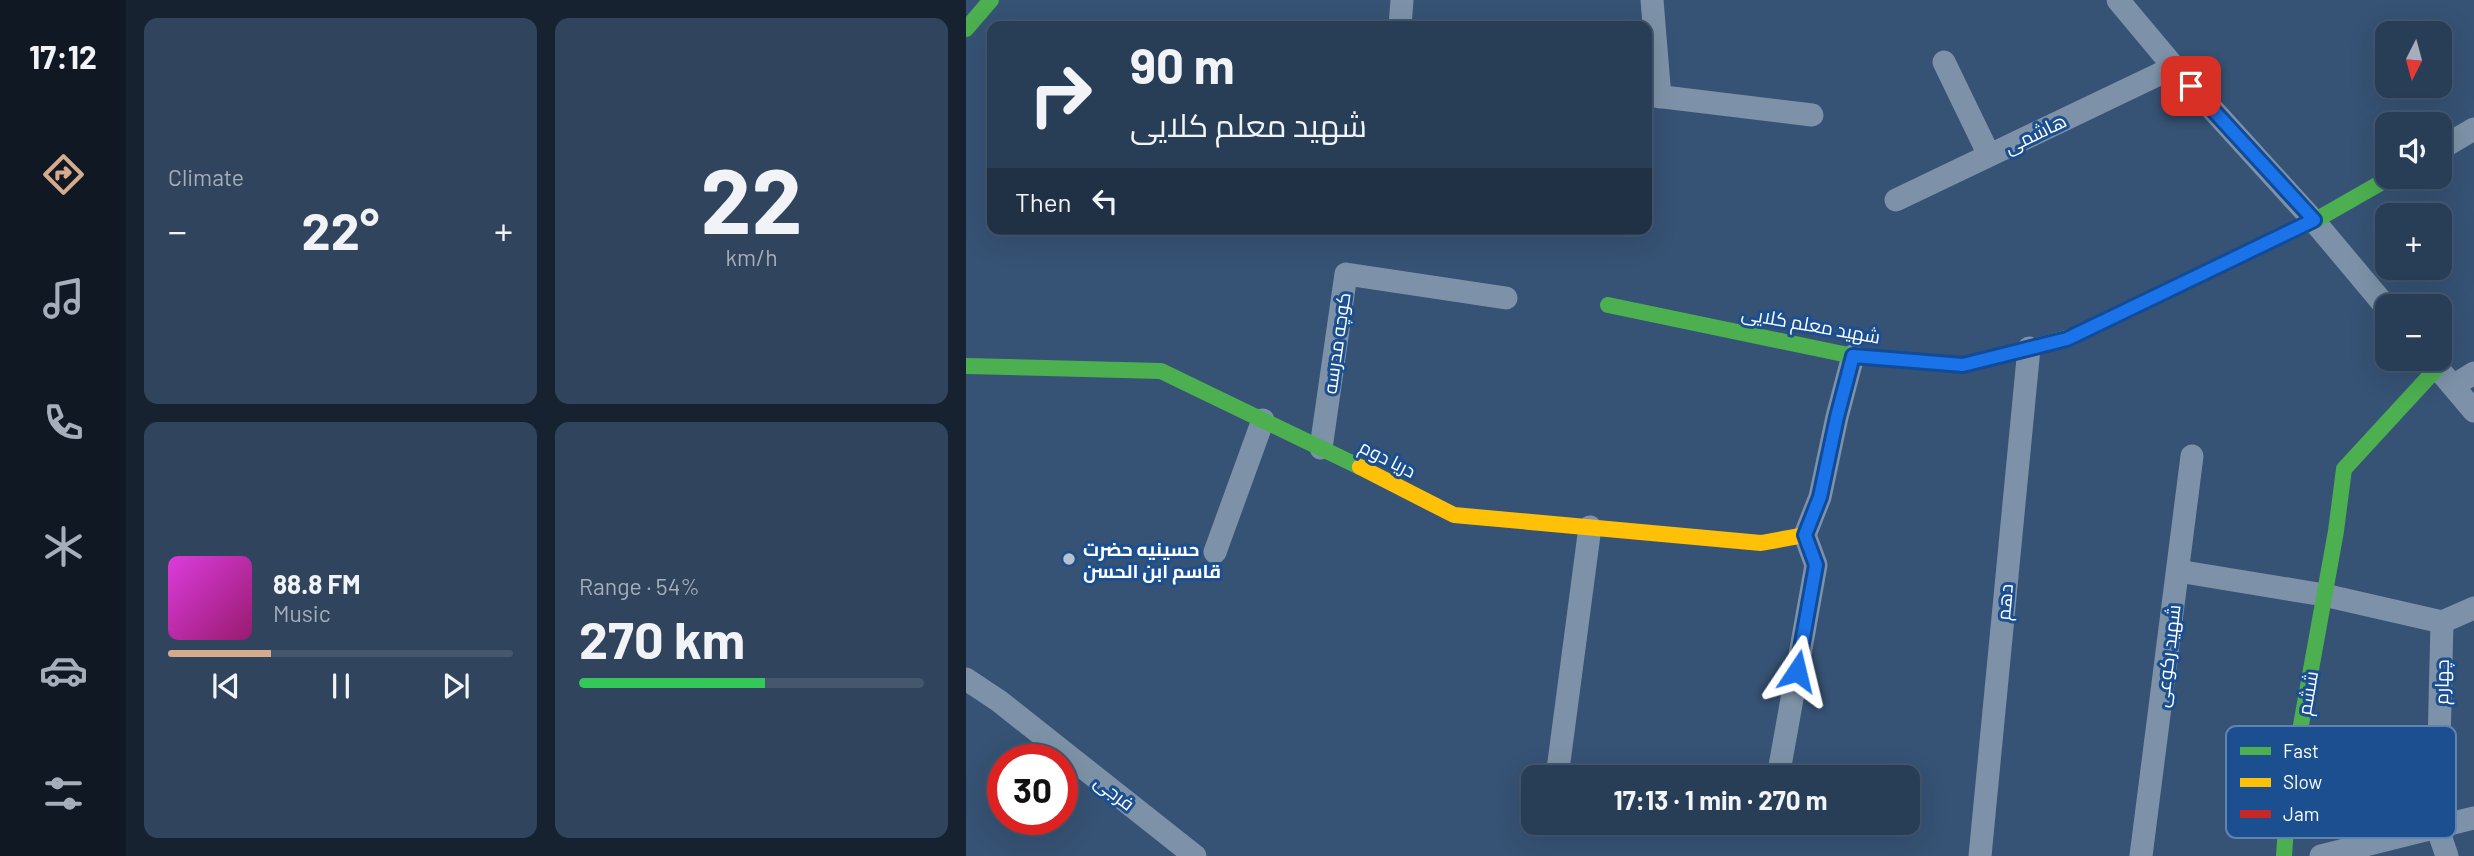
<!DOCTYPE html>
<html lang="en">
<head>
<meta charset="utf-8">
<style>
	body { margin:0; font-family:Barlow,Cairo,sans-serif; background:#30455d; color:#f1f3f6; height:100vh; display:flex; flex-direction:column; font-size:26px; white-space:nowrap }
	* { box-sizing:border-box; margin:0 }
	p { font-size:23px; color:#a5aeba }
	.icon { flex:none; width:38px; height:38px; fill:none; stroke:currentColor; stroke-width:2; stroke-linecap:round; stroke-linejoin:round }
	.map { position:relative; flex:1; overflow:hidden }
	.details { display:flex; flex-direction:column; gap:18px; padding:18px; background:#162230; width:840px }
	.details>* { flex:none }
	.guide { position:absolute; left:21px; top:21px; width:665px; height:214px; border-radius:14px; box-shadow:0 7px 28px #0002,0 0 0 2px #44576d; background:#283e57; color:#f1f3f6; overflow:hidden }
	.needle { width:46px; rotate:186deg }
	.buttons { position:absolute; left:1409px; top:21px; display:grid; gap:14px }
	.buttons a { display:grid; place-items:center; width:77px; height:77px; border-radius:14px; background:#283e57; box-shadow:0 7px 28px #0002,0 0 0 2px #44576d; font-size:35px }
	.speed { position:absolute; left:21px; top:744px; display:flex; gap:14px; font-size:35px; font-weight:700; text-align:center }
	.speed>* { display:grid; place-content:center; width:91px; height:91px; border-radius:50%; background:#283e57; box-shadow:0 7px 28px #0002,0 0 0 2px #44576d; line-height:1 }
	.speed .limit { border:10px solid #d22; background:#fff; color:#111 }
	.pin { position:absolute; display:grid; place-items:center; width:60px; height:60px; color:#fff; margin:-30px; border-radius:14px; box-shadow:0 4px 10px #0006 }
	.me { position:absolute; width:77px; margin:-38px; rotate:10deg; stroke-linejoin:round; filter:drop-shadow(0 0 5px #0008) }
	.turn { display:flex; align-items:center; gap:24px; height:147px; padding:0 28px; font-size:32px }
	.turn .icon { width:91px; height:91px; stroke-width:2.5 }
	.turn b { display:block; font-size:49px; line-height:60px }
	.then { display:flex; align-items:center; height:66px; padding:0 28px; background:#0003; gap:14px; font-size:26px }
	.big { font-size:52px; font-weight:700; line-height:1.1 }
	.details .widget { flex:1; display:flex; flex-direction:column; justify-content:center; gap:10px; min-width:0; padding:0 24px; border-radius:14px; background:#30455d }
	.details .dial { align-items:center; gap:0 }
	.dial b { font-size:91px; line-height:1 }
	.song { display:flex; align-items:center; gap:21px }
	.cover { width:84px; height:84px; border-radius:10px; background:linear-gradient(135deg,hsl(300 70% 55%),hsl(320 70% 35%)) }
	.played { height:7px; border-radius:4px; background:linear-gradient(90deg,#d6ab8b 30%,#44576d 30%) }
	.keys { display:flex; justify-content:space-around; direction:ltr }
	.heat { display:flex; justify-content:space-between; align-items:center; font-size:38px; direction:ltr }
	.charge { height:10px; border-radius:5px; background:linear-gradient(90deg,#34c759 54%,#44576d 0) }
	.details .tiles { flex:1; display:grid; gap:18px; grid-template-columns:repeat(2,1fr) }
	.trip { position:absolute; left:555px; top:765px; width:399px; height:70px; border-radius:14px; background:#283e57; box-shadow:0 7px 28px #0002,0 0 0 2px #44576d; font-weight:700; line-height:70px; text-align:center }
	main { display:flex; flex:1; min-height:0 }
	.tab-bar { display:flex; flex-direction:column; width:126px; justify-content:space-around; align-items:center; background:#101923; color:#a5aeba }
	.tab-bar .icon { width:49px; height:49px }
	.tab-bar .on { color:#d6ab8b }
	.tab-bar b { font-size:32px; color:#f1f3f6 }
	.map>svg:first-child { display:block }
</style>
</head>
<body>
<main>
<nav class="tab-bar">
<b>17:12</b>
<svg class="icon on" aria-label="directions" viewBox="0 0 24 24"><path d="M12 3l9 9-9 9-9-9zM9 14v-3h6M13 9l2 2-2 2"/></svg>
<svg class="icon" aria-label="music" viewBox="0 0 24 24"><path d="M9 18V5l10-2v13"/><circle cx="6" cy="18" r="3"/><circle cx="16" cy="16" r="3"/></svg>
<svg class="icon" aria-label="phone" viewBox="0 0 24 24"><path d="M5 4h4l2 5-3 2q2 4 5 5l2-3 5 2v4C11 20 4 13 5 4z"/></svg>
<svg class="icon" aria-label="climate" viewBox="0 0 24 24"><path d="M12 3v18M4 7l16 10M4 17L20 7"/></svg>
<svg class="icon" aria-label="car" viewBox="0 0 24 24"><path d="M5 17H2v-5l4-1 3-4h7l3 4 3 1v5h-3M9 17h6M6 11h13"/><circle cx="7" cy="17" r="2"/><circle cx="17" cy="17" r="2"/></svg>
<svg class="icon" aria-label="filters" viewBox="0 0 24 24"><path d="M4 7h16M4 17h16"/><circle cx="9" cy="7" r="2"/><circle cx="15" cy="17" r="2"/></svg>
</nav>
<section class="details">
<div class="tiles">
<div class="widget"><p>Climate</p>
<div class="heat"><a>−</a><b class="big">22°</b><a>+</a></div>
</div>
<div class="widget dial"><b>22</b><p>km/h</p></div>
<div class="widget">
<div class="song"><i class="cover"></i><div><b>88.8 FM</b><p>Music</p></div></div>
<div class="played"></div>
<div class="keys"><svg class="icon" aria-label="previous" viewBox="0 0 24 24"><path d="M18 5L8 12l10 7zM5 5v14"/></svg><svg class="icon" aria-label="pause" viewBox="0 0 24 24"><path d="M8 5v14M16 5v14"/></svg><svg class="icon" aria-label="next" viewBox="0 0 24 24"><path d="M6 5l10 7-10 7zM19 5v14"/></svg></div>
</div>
<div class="widget"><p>Range · 54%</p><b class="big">270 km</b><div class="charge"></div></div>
</div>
</section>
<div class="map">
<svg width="1508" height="856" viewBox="0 0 1508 856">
	<rect width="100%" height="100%" fill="#365274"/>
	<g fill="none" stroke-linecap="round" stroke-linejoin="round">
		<path stroke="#7d92a8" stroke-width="23" d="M686,0L694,97
			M1152,0L1208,67L1348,221L1421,308
			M434,26L436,0
			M978,62L1023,155
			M681,95L846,115
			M1474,149L1508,129
			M930,200L1208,67
			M1464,359L1508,411
			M1487,386L1508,373
			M355,448L380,274L540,298
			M249,552L297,420
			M1212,571L1358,595L1476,622L1508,608
			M1476,622L1471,827L1481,856
			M0,679L33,701L229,856
			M591,777L624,527
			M812,777L850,565L839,535L854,497L871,417L887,356
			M1014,856L1063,348
			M1175,856L1226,456
			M1355,856L1508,818"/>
		<path stroke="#4caf50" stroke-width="16" d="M0,29L25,0
			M1318,235L1348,221L1425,177
			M642,305L887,356L997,365L1108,336
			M0,366L195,371L394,467
			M1318,856L1322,797L1370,531L1378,469L1471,368"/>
		<path stroke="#ffc107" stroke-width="16" d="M394,467L488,515L795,543L839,535"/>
		<path stroke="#c62828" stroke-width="16" d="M1108,336L1318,235"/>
	</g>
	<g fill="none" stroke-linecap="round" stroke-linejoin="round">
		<defs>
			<path id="route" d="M831,671L850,565L839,535L854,497L871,417L887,356L997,365L1101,339L1348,220L1225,86"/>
		</defs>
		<use href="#route" stroke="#114b97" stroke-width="18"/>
		<use href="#route" stroke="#1a73e8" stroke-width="12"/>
	</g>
	<circle fill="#b9c2ce" stroke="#1b4f8f" stroke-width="2.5" cx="103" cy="559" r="7"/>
	<g text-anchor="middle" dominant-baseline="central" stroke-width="6" stroke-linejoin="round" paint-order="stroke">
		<g font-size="19" fill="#fff" stroke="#1b4f8f">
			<text transform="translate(1069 133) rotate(-26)">هاشمی</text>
			<text transform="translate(845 324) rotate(10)">شهید معلم کلایی</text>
			<text transform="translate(370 343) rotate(-82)">کوچه مدرسه</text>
			<text transform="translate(422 458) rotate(27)">دریا دوم</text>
			<text transform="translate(1038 602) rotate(-85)">دهم</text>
			<text transform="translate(1201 656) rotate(-83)">شهید رکوعی</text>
			<text transform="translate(1475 682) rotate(-89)">چهارم</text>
			<text transform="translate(1341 693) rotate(-80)">ششم</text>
			<text transform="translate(149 792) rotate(38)">فرجی</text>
		</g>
		<g font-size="19" font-weight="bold" fill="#fff" stroke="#1b4f8f" text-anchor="start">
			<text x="117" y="548">حسینیه حضرت<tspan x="117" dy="22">قاسم ابن الحسن</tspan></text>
		</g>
	</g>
	<rect x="1260" y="726" width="230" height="112" rx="10" fill="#1b4f8f" stroke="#5f84b1" stroke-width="2"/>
	<rect x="1274" y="747" width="31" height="8" fill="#4caf50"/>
	<rect x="1274" y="778" width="31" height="9" fill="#ffc107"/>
	<rect x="1274" y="810" width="31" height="8" fill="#c62828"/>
	<g font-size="19" fill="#fff">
		<text x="1317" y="758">Fast</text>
		<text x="1317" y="789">Slow</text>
		<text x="1317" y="821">Jam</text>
	</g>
</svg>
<div class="buttons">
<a><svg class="needle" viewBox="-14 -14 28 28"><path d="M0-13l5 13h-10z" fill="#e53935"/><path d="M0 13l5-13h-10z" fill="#a5aeba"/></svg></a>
<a><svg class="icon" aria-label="sound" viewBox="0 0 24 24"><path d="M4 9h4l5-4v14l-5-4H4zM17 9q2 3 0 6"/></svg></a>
<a>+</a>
<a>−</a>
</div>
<div class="speed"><div class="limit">30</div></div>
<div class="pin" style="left:1225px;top:86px;background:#d93025"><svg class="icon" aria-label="arrive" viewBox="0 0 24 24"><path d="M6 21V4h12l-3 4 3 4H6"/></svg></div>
<svg class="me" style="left:831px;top:671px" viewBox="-20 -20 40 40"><path d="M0-17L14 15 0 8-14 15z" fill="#1a73e8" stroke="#fff" stroke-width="4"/></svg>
<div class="trip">17:13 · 1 min · 270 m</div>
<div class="guide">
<div class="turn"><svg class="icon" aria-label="right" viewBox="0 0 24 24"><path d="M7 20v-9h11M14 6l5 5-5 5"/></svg><div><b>90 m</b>شهید معلم کلایی</div></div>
<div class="then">Then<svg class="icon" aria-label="left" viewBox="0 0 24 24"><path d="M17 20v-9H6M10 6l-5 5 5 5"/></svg></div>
</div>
</div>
</main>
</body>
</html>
